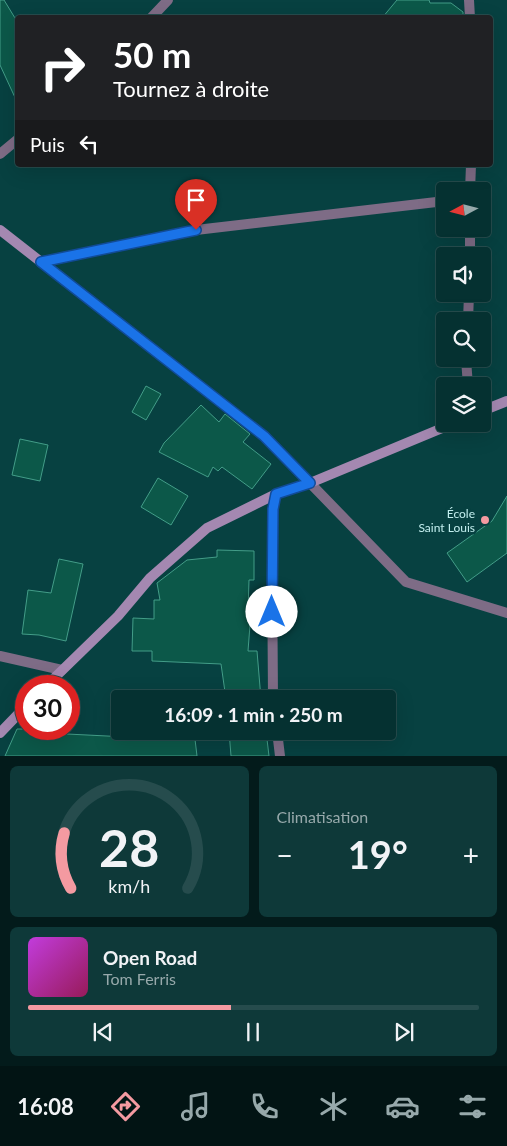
<!DOCTYPE html>
<html lang="fr">
<head>
<meta charset="utf-8">
<style>
	body { margin:0; font-family:Lato,sans-serif; background:#0e3939; color:#f1f3f6; height:100vh; display:flex; flex-direction:column; font-size:19px; white-space:nowrap }
	* { box-sizing:border-box; margin:0 }
	p { font-size:16px; color:#97a9ab }
	.icon { flex:none; width:28px; height:28px; fill:none; stroke:currentColor; stroke-width:2; stroke-linecap:round; stroke-linejoin:round }
	.map { position:relative; height:756px; overflow:hidden }
	.panel { display:flex; flex-direction:column; gap:10px; padding:10px; background:#031b1b; flex:1 }
	.panel>* { flex:none }
	.banner { position:absolute; left:15px; top:15px; width:478px; height:152px; border-radius:5px; box-shadow:0 5px 20px #0002,0 0 0 1px #264c4d; background:#202124; color:#fff; overflow:hidden }
	.needle { width:32px; rotate:263deg }
	.fabs { position:absolute; left:436px; top:182px; display:grid; gap:10px }
	.fabs a { display:grid; place-items:center; width:55px; height:55px; border-radius:5px; background:#053131; box-shadow:0 5px 20px #0002,0 0 0 1px #264c4d; font-size:25px }
	.speed { position:absolute; left:15px; top:675px; display:flex; gap:10px; font-size:25px; font-weight:700; text-align:center }
	.speed>* { display:grid; place-content:center; width:65px; height:65px; border-radius:50%; background:#053131; box-shadow:0 5px 20px #0002,0 0 0 1px #264c4d; line-height:1 }
	.speed .limit { border:8px solid #d22; background:#fff; color:#111 }
	.pin { position:absolute; display:grid; place-items:center; width:42px; height:42px; color:#fff; margin:-51px -21px; border-radius:50% 50% 50% 0; rotate:-45deg; box-shadow:0 0 5px #0007 }
	.pin .icon { rotate:45deg }
	.me { position:absolute; width:55px; margin:-28px; rotate:0deg; stroke-linejoin:round; filter:drop-shadow(0 0 4px #0008) }
	.turn { display:flex; align-items:center; gap:18px; height:105px; padding:0 15px; font-size:22px }
	.turn .icon { width:65px; height:65px; stroke-width:2.5 }
	.turn b { display:block; font-size:35px; line-height:42px }
	.then { display:flex; align-items:center; height:48px; padding:0 15px; background:#0003; gap:10px; font-size:19px }
	.big { font-size:38px; font-weight:700; line-height:1.1 }
	.panel .card { flex:1; display:flex; flex-direction:column; justify-content:center; gap:8px; min-width:0; padding:0 18px; border-radius:8px; background:#0e3939 }
	.panel .dial { align-items:center; gap:0 }
	.dial svg { height:130px; overflow:visible; fill:none; stroke:#264c4d; stroke-width:7; stroke-linecap:round; text-anchor:middle }
	.dial text { fill:#f1f3f6; stroke:none }
	.song { display:flex; align-items:center; gap:15px }
	.cover { width:60px; height:60px; border-radius:8px; background:linear-gradient(135deg,hsl(290 70% 55%),hsl(330 70% 35%)) }
	.played { height:5px; border-radius:2px; background:linear-gradient(90deg,#f49aa1 45%,#264c4d 45%) }
	.keys { display:flex; justify-content:space-around; direction:ltr }
	.heat { display:flex; justify-content:space-between; align-items:center; font-size:28px; direction:ltr }
	.panel .tiles { flex:1; display:grid; gap:10px; grid-template-columns:1fr 1fr }
	.card:last-child { grid-column:span 2 }
	.trip { position:absolute; left:111px; top:690px; width:285px; height:50px; border-radius:5px; background:#053131; box-shadow:0 5px 20px #0002,0 0 0 1px #264c4d; font-weight:700; line-height:50px; text-align:center }
	.menu { display:flex; height:80px; justify-content:space-around; align-items:center; background:#021414; color:#97a9ab }
	.menu .icon { width:35px; height:35px }
	.menu .current { color:#f49aa1 }
	.menu b { font-size:22px; color:#f1f3f6 }
	.map>svg:first-child { display:block }
</style>
</head>
<body>
<div class="map">
<svg width="507" height="756" viewBox="0 0 507 756">
	<rect width="100%" height="100%" fill="#074141"/>
	<path fill="#0c5849" stroke="#439d88" d="M0,0H4L18,23V104L0,65Z
		M397,0H429L430,3H451L463,12V18H382Z
		M146,386L161,394L146,420L132,412Z
		M201,405L219,422L225,414L250,434L243,442L271,464L252,489L222,467L218,471L213,467L208,477L159,452L164,443Z
		M20,439L48,445L40,481L12,475Z
		M158,478L188,496L171,525L141,507Z
		M507,496V553L467,582L447,553L492,521Z
		M217,550L254,551V580H249L248,611L251,612L248,651H257L261,699H226L221,664L152,661V651H132L133,618L154,619V600H160L157,583L187,560L217,557Z
		M59,559L83,564L66,641L39,635L22,634L28,590L51,593Z
		M17,729H37L53,736L55,729H69L67,734L127,737L126,731H194L197,756H5Z
		M229,731H266L269,756H231Z"/>
	<g fill="none" stroke-linecap="round" stroke-linejoin="round">
		<path stroke="#7e6c86" stroke-width="10" d="M469,0L470,18
			M151,18L168,0
			M0,154L18,139
			M470,191L471,165
			M470,229V256
			M41,262L196,230L445,201
			M468,321L469,294
			M466,359L468,386
			M310,483L406,582L507,613
			M0,656L62,670
			M273,699L272,558L273,509L276,494
			M277,731L280,756"/>
		<path stroke="#a488b1" stroke-width="10" d="M0,230L264,436L310,483
			M482,411L507,401
			M46,686L118,616L150,578L207,528L276,494L310,483L452,424
			M0,733L26,706"/>
	</g>
	<g fill="none" stroke-linecap="round" stroke-linejoin="round">
		<defs>
			<path id="route" d="M196,230L41,262L264,436L310,483L276,494L273,509L272,612"/>
		</defs>
		<use href="#route" stroke="#114b97" stroke-width="12"/>
		<use href="#route" stroke="#1a73e8" stroke-width="9"/>
	</g>
	<circle fill="#f49aa1" stroke="#074141" stroke-width="2" cx="485" cy="520" r="5"/>
	<g text-anchor="middle" dominant-baseline="central" stroke-width="5" stroke-linejoin="round" paint-order="stroke">
		<g font-size="12" fill="#c2eeee" stroke="#074141" text-anchor="end">
			<text x="475" y="513">École<tspan x="475" dy="14">Saint Louis</tspan></text>
		</g>
	</g>
</svg>
<div class="fabs">
<a><svg class="needle" viewBox="-14 -14 28 28"><path d="M0-13l5 13h-10z" fill="#e53935"/><path d="M0 13l5-13h-10z" fill="#97a9ab"/></svg></a>
<a><svg class="icon" aria-label="sound" viewBox="0 0 24 24"><path d="M4 9h4l5-4v14l-5-4H4zM17 9q2 3 0 6"/></svg></a>
<a><svg class="icon" aria-label="search" viewBox="0 0 24 24"><circle cx="10" cy="10" r="6"/><path d="M15 15l6 6"/></svg></a>
<a><svg class="icon" aria-label="layers" viewBox="0 0 24 24"><path d="M12 4l9 5-9 5-9-5zM3 14l9 5 9-5"/></svg></a>
</div>
<div class="speed"><div class="limit">30</div></div>
<div class="pin" style="left:196px;top:230px;background:#d93025"><svg class="icon" aria-label="arrive" viewBox="0 0 24 24"><path d="M6 21V4h12l-3 4 3 4H6"/></svg></div>
<svg class="me" style="left:272px;top:612px" viewBox="-20 -20 40 40"><circle r="19" fill="#fff"/><path d="M0-13L10 11 0 6-10 11z" fill="#1a73e8"/></svg>
<div class="trip">16:09 · 1 min · 250 m</div>
<div class="banner">
<div class="turn"><svg class="icon" aria-label="right" viewBox="0 0 24 24"><path d="M7 20v-9h11M14 6l5 5-5 5"/></svg><div><b>50 m</b>Tournez à droite</div></div>
<div class="then">Puis<svg class="icon" aria-label="left" viewBox="0 0 24 24"><path d="M17 20v-9H6M10 6l-5 5 5 5"/></svg></div>
</div>
</div>
<section class="panel">
<div class="tiles">
<div class="card dial"><svg viewBox="0 0 100 80">
<path d="M14 69A42 42 0 1 1 86 69"/>
<path d="M14 69A42 42 0 0 1 10 35" stroke="#f49aa1"/>
<text x="50" y="56" font-size="32" font-weight="700">28</text>
<text x="50" y="72" font-size="11">km/h</text>
</svg></div>
<div class="card"><p>Climatisation</p>
<div class="heat"><a>−</a><b class="big">19°</b><a>+</a></div>
</div>
<div class="card">
<div class="song"><i class="cover"></i><div><b>Open Road</b><p>Tom Ferris</p></div></div>
<div class="played"></div>
<div class="keys"><svg class="icon" aria-label="previous" viewBox="0 0 24 24"><path d="M18 5L8 12l10 7zM5 5v14"/></svg><svg class="icon" aria-label="pause" viewBox="0 0 24 24"><path d="M8 5v14M16 5v14"/></svg><svg class="icon" aria-label="next" viewBox="0 0 24 24"><path d="M6 5l10 7-10 7zM19 5v14"/></svg></div>
</div>
</div>
</section>
<nav class="menu">
<b>16:08</b>
<svg class="icon current" aria-label="directions" viewBox="0 0 24 24"><path d="M12 3l9 9-9 9-9-9zM9 14v-3h6M13 9l2 2-2 2"/></svg>
<svg class="icon" aria-label="music" viewBox="0 0 24 24"><path d="M9 18V5l10-2v13"/><circle cx="6" cy="18" r="3"/><circle cx="16" cy="16" r="3"/></svg>
<svg class="icon" aria-label="phone" viewBox="0 0 24 24"><path d="M5 4h4l2 5-3 2q2 4 5 5l2-3 5 2v4C11 20 4 13 5 4z"/></svg>
<svg class="icon" aria-label="climate" viewBox="0 0 24 24"><path d="M12 3v18M4 7l16 10M4 17L20 7"/></svg>
<svg class="icon" aria-label="car" viewBox="0 0 24 24"><path d="M5 17H2v-5l4-1 3-4h7l3 4 3 1v5h-3M9 17h6M6 11h13"/><circle cx="7" cy="17" r="2"/><circle cx="17" cy="17" r="2"/></svg>
<svg class="icon" aria-label="filters" viewBox="0 0 24 24"><path d="M4 7h16M4 17h16"/><circle cx="9" cy="7" r="2"/><circle cx="15" cy="17" r="2"/></svg>
</nav>
</body>
</html>
